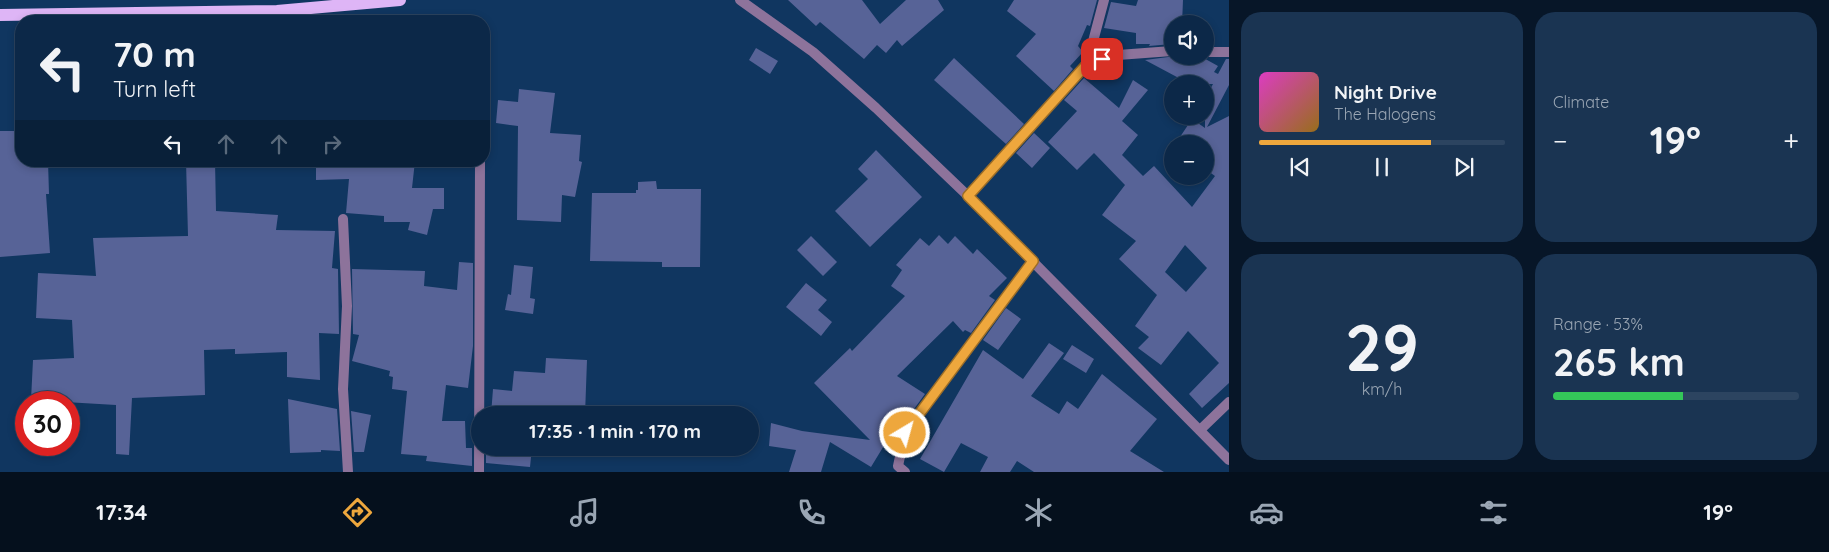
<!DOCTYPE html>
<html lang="en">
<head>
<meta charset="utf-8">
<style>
	body { margin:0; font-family:Quicksand,sans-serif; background:#1a3452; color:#f1f3f6; height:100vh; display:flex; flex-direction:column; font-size:19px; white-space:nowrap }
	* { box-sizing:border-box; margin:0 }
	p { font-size:16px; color:#9aa6b4 }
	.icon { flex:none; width:28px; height:28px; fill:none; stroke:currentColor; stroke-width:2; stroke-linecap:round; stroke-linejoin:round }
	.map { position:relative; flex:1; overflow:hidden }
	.panel { display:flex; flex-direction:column; gap:12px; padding:12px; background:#071628; width:600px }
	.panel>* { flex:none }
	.top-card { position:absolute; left:15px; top:15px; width:475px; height:152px; border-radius:20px; box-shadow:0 2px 8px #0003,0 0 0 1px #2c4460; background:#0c2848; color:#f1f3f6; overflow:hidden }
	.controls { position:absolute; left:1164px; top:15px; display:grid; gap:10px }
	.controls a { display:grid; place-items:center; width:50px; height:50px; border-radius:50%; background:#0c2848; box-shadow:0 2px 8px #0003,0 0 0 1px #2c4460; font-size:25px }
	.speed { position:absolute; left:15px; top:391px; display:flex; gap:10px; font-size:25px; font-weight:700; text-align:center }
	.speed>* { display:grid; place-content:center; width:65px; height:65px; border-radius:50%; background:#0c2848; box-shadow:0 2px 8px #0003,0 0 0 1px #2c4460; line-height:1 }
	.speed .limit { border:8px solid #d22; background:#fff; color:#111 }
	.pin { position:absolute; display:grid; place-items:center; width:42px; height:42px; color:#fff; margin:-21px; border-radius:10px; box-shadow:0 2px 8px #0006 }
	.me { position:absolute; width:55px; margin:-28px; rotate:37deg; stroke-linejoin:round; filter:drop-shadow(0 0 4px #0008) }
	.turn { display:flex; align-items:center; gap:18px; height:105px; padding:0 15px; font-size:22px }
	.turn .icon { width:65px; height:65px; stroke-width:2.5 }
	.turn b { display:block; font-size:35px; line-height:42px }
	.lanes { display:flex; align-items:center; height:48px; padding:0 15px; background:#0003; justify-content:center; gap:25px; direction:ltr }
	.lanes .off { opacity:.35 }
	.big { font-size:38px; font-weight:800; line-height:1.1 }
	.panel .tile { flex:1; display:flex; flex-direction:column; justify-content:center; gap:8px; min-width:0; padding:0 18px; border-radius:20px; background:#1a3452 }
	.panel .dial { align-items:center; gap:0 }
	.dial b { font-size:65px; line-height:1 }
	.song { display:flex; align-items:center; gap:15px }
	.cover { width:60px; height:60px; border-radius:8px; background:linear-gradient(135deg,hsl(310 70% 55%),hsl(40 70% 35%)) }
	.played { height:5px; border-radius:2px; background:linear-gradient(90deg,#eea73d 70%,#2c4460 70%) }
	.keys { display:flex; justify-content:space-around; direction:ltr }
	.heat { display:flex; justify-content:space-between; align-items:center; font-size:28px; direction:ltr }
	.charge { height:8px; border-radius:4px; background:linear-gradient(90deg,#34c759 53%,#2c4460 0) }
	.panel .tiles { flex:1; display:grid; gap:12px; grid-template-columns:repeat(2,1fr) }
	.trip { position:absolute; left:471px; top:406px; width:288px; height:50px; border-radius:25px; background:#0c2848; box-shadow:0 2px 8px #0003,0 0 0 1px #2c4460; font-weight:800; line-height:50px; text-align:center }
	.tabs { display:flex; height:80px; justify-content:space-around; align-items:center; background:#05101d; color:#9aa6b4 }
	.tabs .icon { width:35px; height:35px }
	.tabs .active { color:#eea73d }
	.tabs b { font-size:22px; color:#f1f3f6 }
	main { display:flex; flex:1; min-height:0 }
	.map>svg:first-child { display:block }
</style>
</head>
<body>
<main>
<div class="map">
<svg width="1229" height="472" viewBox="0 0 1229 472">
	<rect width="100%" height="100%" fill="#103660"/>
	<path fill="#576397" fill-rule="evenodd" d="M788,0H862L880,24L906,0H938L944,10L902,46L897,40L886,53L877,45L864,59L820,22L816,26Z
		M1014,0H1097L1090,26L1087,25L1078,46L1083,52L1070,66L1073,69L1054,91L1016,56L1036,34L1007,11Z
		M1138,0H1183L1182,24H1172V44L1149,46L1150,44H1136V33L1104,28L1111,2L1136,6Z
		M756,48L778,61L770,74L749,60Z
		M1176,56H1200L1218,66L1214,72L1218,74L1226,59H1229V85L1207,127L1229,116V383L1202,408L1189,394L1219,363L1188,331L1161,365L1138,348L1149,337L1135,326L1157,295L1119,259L1136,241L1102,215L1125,185L1094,153L1077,170L1048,142L1077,111L1064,100L1084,78L1119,108L1133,80L1148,90L1122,121L1138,135L1122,155L1143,176L1154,166L1192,207L1215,176L1205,169V144H1173L1183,139L1180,137L1192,119L1205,128V99L1213,84H1190L1145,60ZM1185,245L1207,268L1186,292L1165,272Z
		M954,58L1024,124L1006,144L934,80Z
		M519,89L555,93L550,133L581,135L579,161L582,162L575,197L562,195L561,222L517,220L518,126L496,123L498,100L518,102Z
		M0,131H21V161H48L49,194H46L50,253L0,257Z
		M1034,133L1050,148L1032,168L1016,153Z
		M876,150L922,197L870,247L835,211L868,179L858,169Z
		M186,161H215L216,211L278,215L276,230L335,231L332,268L338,269L339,334L319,333L320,380L287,377V352L235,354V349L204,350L205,395L132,398L129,455L116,454V405L31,400L33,360L74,358L72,320L36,318L38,273L96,276L93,238L188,236Z
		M316,161H415L412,188H444V209H433L427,235L408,230L410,222H384V216L346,213L349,179L316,180Z
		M656,181L657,189H701L700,267H662V262L590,261L592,193H636V190H638V182Z
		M939,235L948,244L955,236L973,254L977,249L1007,278L989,296L995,300L971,333L965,330L963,332L953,321L897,376L925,394L903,424L901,422L894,441L888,439L871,467L830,442L821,472H789L796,450L769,446L771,423L802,431L870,440L814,383L850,348L852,351L905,296L891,286L902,270L896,265L920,238L929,246Z
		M811,236L837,262L823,276L797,250Z
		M459,262L473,263V346L468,388L446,385L442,421H465L466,448H472V466L426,461L427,456L401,454L407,391L392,389L393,377L389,376L390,371L352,361L359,335L353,334L352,269L425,271L424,286L457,290Z
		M514,265L533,267L530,298L535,299L533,314L505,310L508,294L511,295Z
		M806,283L827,300L818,310L832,322L821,336L786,307Z
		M1006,308L1021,319L998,350L983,340Z
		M1049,343L1064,353L1031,396L1059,414L1067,401L1078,409L1102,374L1157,419L1130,451L1164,472H1034L1017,461L1010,472H980L988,457L961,443L944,472L920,459L983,350L1023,379Z
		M1072,345L1094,359L1086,373L1063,359Z
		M546,358L587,360L585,415H491L493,389L512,391L514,371L545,373Z
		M288,399L337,409L340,451L321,450V452L290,453Z
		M351,411L371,415L364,452H354Z
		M486,448H532L530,467L486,463Z"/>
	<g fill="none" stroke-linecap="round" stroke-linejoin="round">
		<path stroke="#8d739b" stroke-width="10" d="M740,0L813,52L876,108L968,196L1229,460
			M1205,52H1229
			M1087,64L1104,0
			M968,196L1087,64L1118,55L1172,51
			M343,219L347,306L343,389L348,472
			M1200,430L1229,402
			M479,472L480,161
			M905,472L898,466L905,433L1033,261"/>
		<path stroke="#deb5f6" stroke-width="12" d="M0,15L277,11L400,0"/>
	</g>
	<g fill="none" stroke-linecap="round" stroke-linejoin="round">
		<defs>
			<path id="route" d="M905,433L1033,261L968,196L1087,64L1102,59"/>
		</defs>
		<use href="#route" stroke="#9b6d28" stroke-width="12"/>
		<use href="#route" stroke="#eea73d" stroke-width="9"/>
	</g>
</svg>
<div class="controls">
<a><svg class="icon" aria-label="sound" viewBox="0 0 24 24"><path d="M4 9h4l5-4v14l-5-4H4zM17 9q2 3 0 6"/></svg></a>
<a>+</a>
<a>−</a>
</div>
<div class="speed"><div class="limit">30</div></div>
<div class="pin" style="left:1102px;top:59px;background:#d93025"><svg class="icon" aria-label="arrive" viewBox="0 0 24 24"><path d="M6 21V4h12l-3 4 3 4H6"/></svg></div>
<svg class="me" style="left:905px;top:433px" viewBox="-20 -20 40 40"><circle r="17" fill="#eea73d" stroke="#fff" stroke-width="3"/><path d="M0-11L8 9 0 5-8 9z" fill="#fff"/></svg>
<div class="trip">17:35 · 1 min · 170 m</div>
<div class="top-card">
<div class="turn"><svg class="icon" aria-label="left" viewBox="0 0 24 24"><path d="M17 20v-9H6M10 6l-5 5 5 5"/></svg><div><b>70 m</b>Turn left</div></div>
<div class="lanes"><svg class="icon" aria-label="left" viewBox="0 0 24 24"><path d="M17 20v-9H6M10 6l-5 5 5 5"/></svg><svg class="icon off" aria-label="ahead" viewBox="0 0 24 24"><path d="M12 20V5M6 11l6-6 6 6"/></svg><svg class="icon off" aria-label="ahead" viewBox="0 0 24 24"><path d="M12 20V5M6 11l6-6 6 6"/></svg><svg class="icon off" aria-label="right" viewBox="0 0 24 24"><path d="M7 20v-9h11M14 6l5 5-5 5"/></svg></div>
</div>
</div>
<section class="panel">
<div class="tiles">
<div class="tile">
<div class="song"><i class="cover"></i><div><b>Night Drive</b><p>The Halogens</p></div></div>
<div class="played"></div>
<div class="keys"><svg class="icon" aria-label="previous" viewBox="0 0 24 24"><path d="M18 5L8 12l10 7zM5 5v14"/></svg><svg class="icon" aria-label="pause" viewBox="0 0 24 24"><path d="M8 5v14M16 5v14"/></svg><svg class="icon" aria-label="next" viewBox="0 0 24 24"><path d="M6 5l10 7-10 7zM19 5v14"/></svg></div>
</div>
<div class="tile"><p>Climate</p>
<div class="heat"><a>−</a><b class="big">19°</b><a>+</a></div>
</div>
<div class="tile dial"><b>29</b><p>km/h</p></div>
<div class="tile"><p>Range · 53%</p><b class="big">265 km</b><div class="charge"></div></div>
</div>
</section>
</main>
<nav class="tabs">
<b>17:34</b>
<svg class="icon active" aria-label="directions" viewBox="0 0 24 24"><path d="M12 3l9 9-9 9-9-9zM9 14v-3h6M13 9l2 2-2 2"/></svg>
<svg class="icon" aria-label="music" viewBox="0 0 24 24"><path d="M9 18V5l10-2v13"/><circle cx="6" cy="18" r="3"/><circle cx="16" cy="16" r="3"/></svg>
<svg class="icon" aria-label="phone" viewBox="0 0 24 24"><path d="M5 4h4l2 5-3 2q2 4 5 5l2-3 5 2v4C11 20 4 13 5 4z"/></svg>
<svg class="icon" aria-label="climate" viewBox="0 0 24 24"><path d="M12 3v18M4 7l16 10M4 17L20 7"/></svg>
<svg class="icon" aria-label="car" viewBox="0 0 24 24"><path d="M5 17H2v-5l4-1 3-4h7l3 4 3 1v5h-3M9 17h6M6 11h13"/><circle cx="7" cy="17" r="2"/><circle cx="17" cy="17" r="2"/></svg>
<svg class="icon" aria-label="filters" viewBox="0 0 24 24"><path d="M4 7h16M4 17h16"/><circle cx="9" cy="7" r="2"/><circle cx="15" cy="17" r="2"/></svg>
<b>19°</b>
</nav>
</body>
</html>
